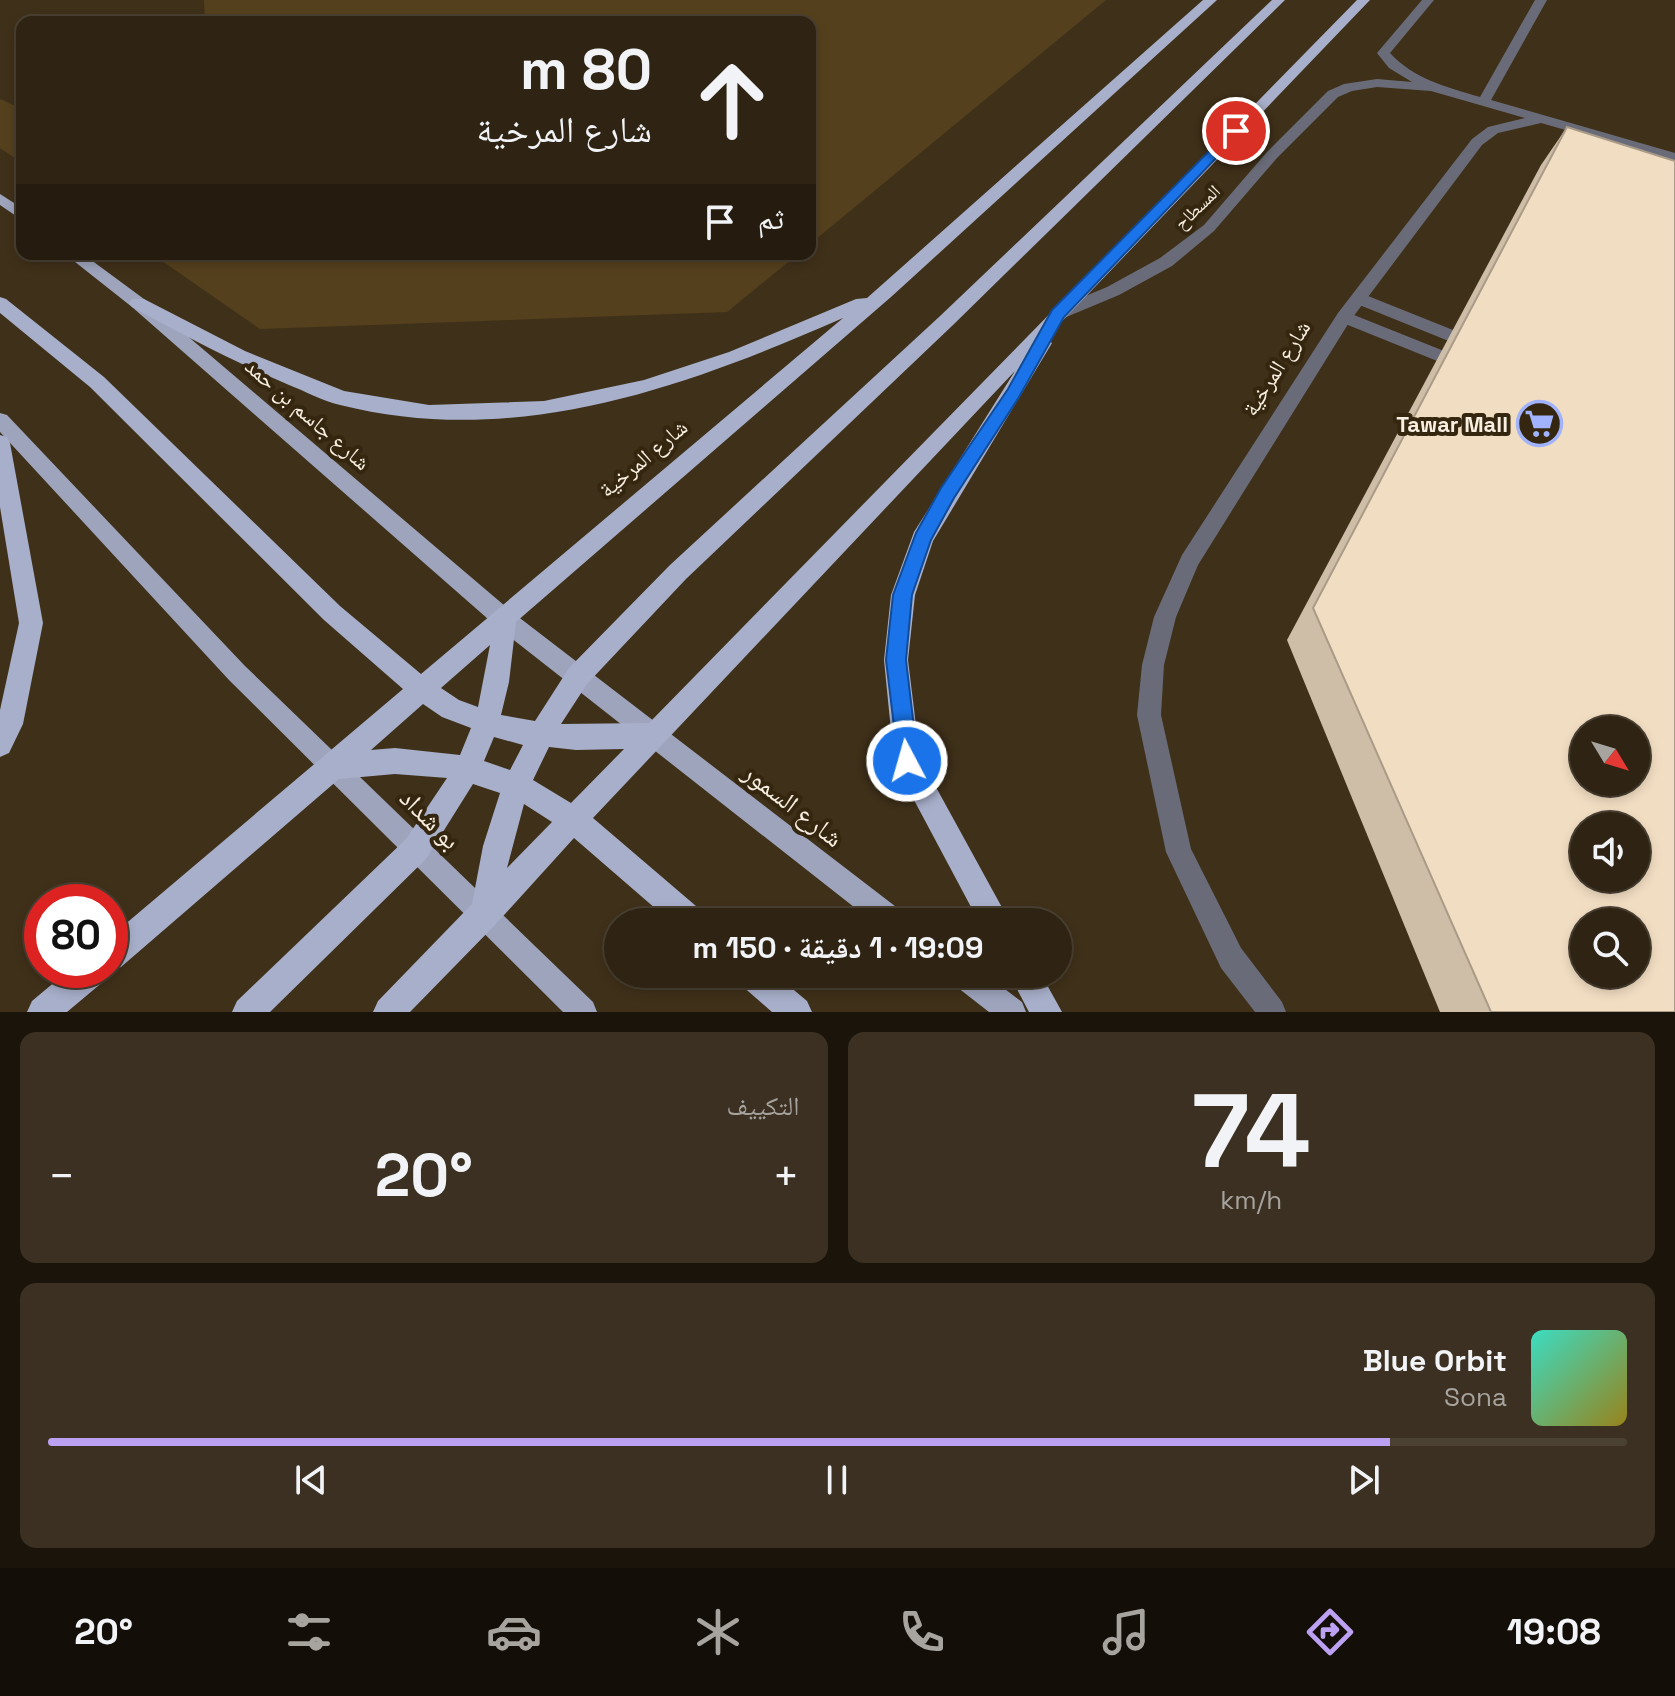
<!DOCTYPE html>
<html lang="ar">
<head>
<meta charset="utf-8">
<style>
	body { margin:0; font-family:"Space Grotesk","Noto Naskh Arabic",sans-serif; background:#3b3021; color:#f1f3f6; direction:rtl; height:100vh; display:flex; flex-direction:column; font-size:30px; white-space:nowrap }
	* { box-sizing:border-box; margin:0 }
	p { font-size:26px; color:#a7a4a0 }
	.icon { flex:none; width:44px; height:44px; fill:none; stroke:currentColor; stroke-width:2; stroke-linecap:round; stroke-linejoin:round }
	.map { position:relative; height:1012px; overflow:hidden; direction:ltr }
	.details { display:flex; flex-direction:column; gap:20px; padding:20px; background:#1a140a; flex:1 }
	.details>* { flex:none }
	.banner { position:absolute; left:16px; top:16px; width:800px; height:244px; border-radius:16px; box-shadow:0 4px 12px #0003,0 0 0 2px #4a4133; direction:rtl; background:#2f2413; color:#f1f3f6; overflow:hidden }
	.needle { width:52px; rotate:128deg }
	.tools { position:absolute; left:1570px; top:716px; display:grid; gap:16px }
	.tools a { display:grid; place-items:center; width:80px; height:80px; border-radius:50%; background:#2f2413; box-shadow:0 4px 12px #0003,0 0 0 2px #4a4133; font-size:40px }
	.speed { position:absolute; left:24px; top:884px; display:flex; gap:16px; font-size:40px; font-weight:700; text-align:center }
	.speed>* { display:grid; place-content:center; width:104px; height:104px; border-radius:50%; background:#2f2413; box-shadow:0 4px 12px #0003,0 0 0 2px #4a4133; line-height:1 }
	.speed .limit { border:12px solid #d22; background:#fff; color:#111 }
	.pin { position:absolute; display:grid; place-items:center; width:68px; height:68px; color:#fff; margin:-34px; border:4px solid #fff; border-radius:50%; box-shadow:0 2px 8px #0007 }
	.me { position:absolute; width:88px; margin:-44px; rotate:354deg; stroke-linejoin:round; filter:drop-shadow(0 0 6px #0008) }
	.turn { display:flex; align-items:center; gap:28px; height:168px; padding:0 32px; font-size:36px }
	.turn .icon { width:104px; height:104px; stroke-width:2.5 }
	.turn b { display:block; font-size:56px; line-height:68px }
	.then { display:flex; align-items:center; height:76px; padding:0 32px; background:#0003; gap:16px; font-size:30px }
	.big { font-size:60px; font-weight:800; line-height:1.1 }
	.details .tile { flex:1; display:flex; flex-direction:column; justify-content:center; gap:12px; min-width:0; padding:0 28px; border-radius:16px; background:#3b3021 }
	.details .dial { align-items:center; gap:0 }
	.dial b { font-size:104px; line-height:1 }
	.song { display:flex; align-items:center; gap:24px }
	.cover { width:96px; height:96px; border-radius:12px; background:linear-gradient(135deg,hsl(170 70% 55%),hsl(50 70% 35%)) }
	.played { height:8px; border-radius:4px; background:linear-gradient(90deg,#bca0f2 85%,#4a4133 85%) }
	.keys { display:flex; justify-content:space-around; direction:ltr }
	.heat { display:flex; justify-content:space-between; align-items:center; font-size:44px; direction:ltr }
	.details .tiles { flex:1; display:grid; gap:20px; grid-template-columns:1fr 1fr }
	.tile:last-child { grid-column:span 2 }
	.trip { position:absolute; left:604px; top:908px; width:468px; height:80px; border-radius:40px; background:#2f2413; box-shadow:0 4px 12px #0003,0 0 0 2px #4a4133; font-weight:800; line-height:80px; text-align:center; direction:rtl }
	.tabs { display:flex; height:128px; justify-content:space-around; align-items:center; background:#130e08; color:#a7a4a0 }
	.tabs .icon { width:56px; height:56px }
	.tabs .current { color:#bca0f2 }
	.tabs b { font-size:36px; color:#f1f3f6 }
	.map>svg:first-child { display:block }
</style>
</head>
<body>
<div class="map">
<svg width="1675" height="1012" viewBox="0 0 1675 1012">
	<rect width="100%" height="100%" fill="#3f3019"/>
	<path fill="#55401d" d="M204,0H1106L810,244V22H205Z
		M0,99L15,106L22,105V163L0,148Z
		M152,254H798L727,312L260,329Z"/>
	<g fill="none" stroke-linecap="round" stroke-linejoin="round">
		<path fill="#696c78" fill-rule="evenodd" d="M1358,292L1478,340L1481,344L1478,348H1466L1352,302L1350,298Z
			M1344,311L1469,361L1472,365L1469,369H1457L1338,321L1336,317Z"/>
		<path fill="#696c78" fill-rule="evenodd" d="M1422,0H1434L1390,53C1414,79 1446,87 1480,97L1535,0H1547L1491,100L1675,153V161L1541,123L1498,133L1482,145L1350,321L1198,565L1176,617L1164,665L1161,715L1191,849L1241,948L1282,1002L1286,1012H1255L1221,968L1166,852L1137,715L1142,665L1154,617L1182,555L1338,313L1472,139L1488,127L1525,118L1431,91L1377,87L1352,91L1338,97L1277,158L1214,231L1172,266L1119,295L1064,318L1058,320L1050,314L1052,310L1107,287L1160,258L1204,225L1267,152L1328,91L1344,84L1377,79L1412,82L1389,68L1377,53Z"/>
		<path fill="#9da4bc" fill-rule="evenodd" d="M0,194L22,208V220L0,205Z
			M65,254H83L144,299L512,612L904,913L908,922H873L496,626L132,307Z
			M0,413L7,415L245,666L593,1002L597,1012H563L229,680L0,432Z
			M949,974H985L1022,1002L1026,1012H989L953,984Z"/>
		<path fill="#a8afca" fill-rule="evenodd" d="M1203,0H1217L891,297L516,622L509,682L501,715L535,721L569,668L670,565L939,317L1272,0H1285L953,325L686,579L587,684L561,724L649,723L1357,0H1370L1046,338L1052,343L933,541L915,595L908,660L920,758L1010,922H979L898,770L894,761L884,660L891,595L914,532L1015,371L593,818L703,912L708,922H671L574,838L495,925L410,1012H373L378,1001L472,904L483,846L500,793L473,784L426,859L270,1012H232L237,1001L406,839L447,778L395,774L339,779L121,967L110,971L108,970L104,981L67,1012H27L32,1001L69,970H110V937L403,689L324,620L90,387L0,313V297L6,299L104,377L340,606L421,674L843,318C683,388 516,449 340,405C322,401 305,391 289,385C234,362 183,335 132,307L129,303L132,299H144L245,351L344,391L429,405L544,401L644,380L729,352L856,299L867,298ZM490,645L478,707L459,700L441,688ZM423,704L442,717L471,728L460,755L395,748L371,750ZM494,737L523,745L510,770L484,761ZM549,747L576,750L624,749L571,803L533,780ZM524,804L552,822L507,868Z
			M0,435L7,437L10,443L43,623L23,724L9,753L0,757V710L19,623L0,507Z
			M737,974H775L807,1001L812,1012H772L741,985Z
			M1009,974H1041L1062,1012H1029Z"/>
	</g>
	<path fill="#cfbea7" d="M1567,127L1675,1012H1440L1287,640L1541,165Z"/>
	<path fill="#f1ddc2" stroke="#a99b88" stroke-width="2" fill-rule="evenodd" d="M1567,127L1675,161V1012H1491L1313,608ZM1584,730H1636V782H1584ZM1584,826H1636V878H1584ZM1584,922H1636V974H1584Z"/>
	<path fill="#1a73e8" stroke="#114b97" stroke-width="2" d="M1231,129L1242,131L1064,317L1019,397L954,498L931,540L912,595L906,660L918,761L915,768L907,772L899,768L886,660L893,595L916,533L941,488L1008,389L1052,310Z"/>
	<defs>
		<symbol id="supermarket-ring" viewBox="-11 -11 22 22"><circle r="9.5" fill="#35260f" stroke="#a1b3fd" stroke-width="1.5"/><path d="M-6-5.5h2.5l.6 2H6L4.5 2H-2.5L-4.4-4H-6ZM-1.5 3.2a1.3 1.3 0 1 0 .1 0ZM3 3.2a1.3 1.3 0 1 0 .1 0Z" fill="#a1b3fd"/></symbol>
	</defs>
	<g fill-rule="evenodd">
		<use href="#supermarket-ring" x="1514" y="398" width="51" height="51"/>
	</g>
	<g text-anchor="middle" dominant-baseline="central" stroke-width="8" stroke-linejoin="round" paint-order="stroke">
		<g font-size="18" fill="#f8efe1" stroke="#35260f">
			<text transform="translate(1197 207) rotate(-44)">المسطاح</text>
		</g>
		<g font-size="22" fill="#f8efe1" stroke="#35260f">
			<text transform="translate(1276 368) rotate(-58)">شارع المرخية</text>
			<text transform="translate(308 414) rotate(41)">شارع جاسم بن حمد</text>
			<text transform="translate(643 458) rotate(-40)">شارع المرخية</text>
		</g>
		<g font-size="22" font-weight="bold" fill="#f8efe1" stroke="#35260f" text-anchor="end">
			<text x="1508" y="424">Tawar Mall</text>
		</g>
		<g font-size="26" fill="#f8efe1" stroke="#35260f">
			<text transform="translate(793 805) rotate(38)">شارع السمور</text>
			<text transform="translate(430 819) rotate(45)">بو شداد</text>
		</g>
	</g>
</svg>
<div class="tools">
<a><svg class="needle" viewBox="-14 -14 28 28"><path d="M0-13l5 13h-10z" fill="#e53935"/><path d="M0 13l5-13h-10z" fill="#a7a4a0"/></svg></a>
<a><svg class="icon" aria-label="sound" viewBox="0 0 24 24"><path d="M4 9h4l5-4v14l-5-4H4zM17 9q2 3 0 6"/></svg></a>
<a><svg class="icon" aria-label="search" viewBox="0 0 24 24"><circle cx="10" cy="10" r="6"/><path d="M15 15l6 6"/></svg></a>
</div>
<div class="speed"><div class="limit">80</div></div>
<div class="pin" style="left:1236px;top:131px;background:#d93025"><svg class="icon" aria-label="arrive" viewBox="0 0 24 24"><path d="M6 21V4h12l-3 4 3 4H6"/></svg></div>
<svg class="me" style="left:907px;top:761px" viewBox="-20 -20 40 40"><circle r="17" fill="#1a73e8" stroke="#fff" stroke-width="3"/><path d="M0-11L8 9 0 5-8 9z" fill="#fff"/></svg>
<div class="trip">19:09 · 1 دقيقة · 150 m</div>
<div class="banner">
<div class="turn"><svg class="icon" aria-label="ahead" viewBox="0 0 24 24"><path d="M12 20V5M6 11l6-6 6 6"/></svg><div><b>80 m</b>شارع المرخية</div></div>
<div class="then">ثم<svg class="icon" aria-label="arrive" viewBox="0 0 24 24"><path d="M6 21V4h12l-3 4 3 4H6"/></svg></div>
</div>
</div>
<section class="details">
<div class="tiles">
<div class="tile dial"><b>74</b><p>km/h</p></div>
<div class="tile"><p>التكييف</p>
<div class="heat"><a>−</a><b class="big">20°</b><a>+</a></div>
</div>
<div class="tile">
<div class="song"><i class="cover"></i><div><b>Blue Orbit</b><p>Sona</p></div></div>
<div class="played"></div>
<div class="keys"><svg class="icon" aria-label="previous" viewBox="0 0 24 24"><path d="M18 5L8 12l10 7zM5 5v14"/></svg><svg class="icon" aria-label="pause" viewBox="0 0 24 24"><path d="M8 5v14M16 5v14"/></svg><svg class="icon" aria-label="next" viewBox="0 0 24 24"><path d="M6 5l10 7-10 7zM19 5v14"/></svg></div>
</div>
</div>
</section>
<nav class="tabs">
<b>19:08</b>
<svg class="icon current" aria-label="directions" viewBox="0 0 24 24"><path d="M12 3l9 9-9 9-9-9zM9 14v-3h6M13 9l2 2-2 2"/></svg>
<svg class="icon" aria-label="music" viewBox="0 0 24 24"><path d="M9 18V5l10-2v13"/><circle cx="6" cy="18" r="3"/><circle cx="16" cy="16" r="3"/></svg>
<svg class="icon" aria-label="phone" viewBox="0 0 24 24"><path d="M5 4h4l2 5-3 2q2 4 5 5l2-3 5 2v4C11 20 4 13 5 4z"/></svg>
<svg class="icon" aria-label="climate" viewBox="0 0 24 24"><path d="M12 3v18M4 7l16 10M4 17L20 7"/></svg>
<svg class="icon" aria-label="car" viewBox="0 0 24 24"><path d="M5 17H2v-5l4-1 3-4h7l3 4 3 1v5h-3M9 17h6M6 11h13"/><circle cx="7" cy="17" r="2"/><circle cx="17" cy="17" r="2"/></svg>
<svg class="icon" aria-label="filters" viewBox="0 0 24 24"><path d="M4 7h16M4 17h16"/><circle cx="9" cy="7" r="2"/><circle cx="15" cy="17" r="2"/></svg>
<b>20°</b>
</nav>
</body>
</html>
